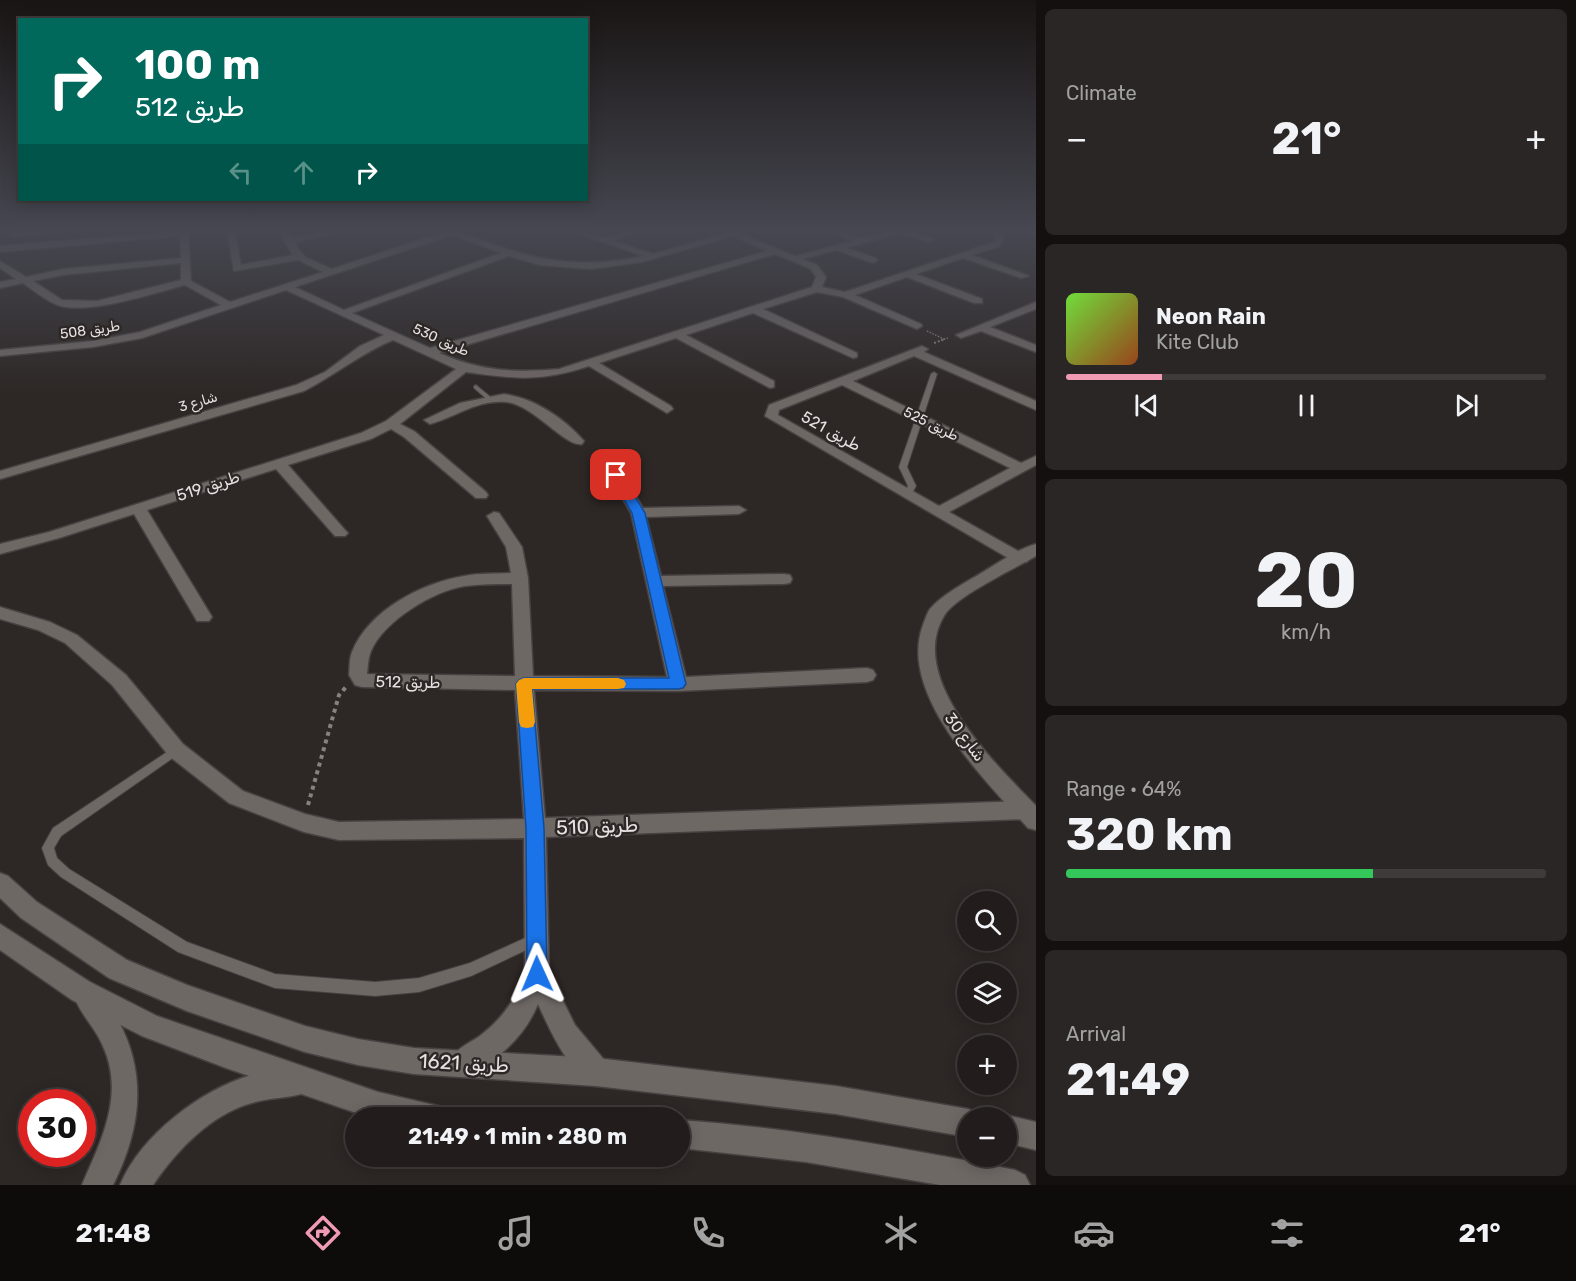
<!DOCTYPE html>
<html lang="en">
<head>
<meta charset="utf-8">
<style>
	body { margin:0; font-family:Rubik,"Noto Naskh Arabic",sans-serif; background:#2a2625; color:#f1f3f6; height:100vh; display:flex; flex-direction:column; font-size:22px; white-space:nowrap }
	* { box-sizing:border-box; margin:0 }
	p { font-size:20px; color:#a2a2a3 }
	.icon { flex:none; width:33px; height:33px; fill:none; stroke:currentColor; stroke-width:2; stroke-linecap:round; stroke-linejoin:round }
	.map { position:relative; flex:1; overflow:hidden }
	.panel { display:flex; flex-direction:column; gap:9px; padding:9px; background:#13100f; width:540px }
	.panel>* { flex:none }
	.banner { position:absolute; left:18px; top:18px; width:570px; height:183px; border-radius:0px; box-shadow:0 3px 15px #0003,0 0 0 2px #3f3b3b; background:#00695c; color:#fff; overflow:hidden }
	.fabs { position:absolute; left:957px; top:891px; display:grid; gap:12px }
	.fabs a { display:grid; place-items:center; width:60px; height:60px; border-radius:50%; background:#221d1c; box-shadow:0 3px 15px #0003,0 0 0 2px #3f3b3b; font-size:30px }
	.speed { position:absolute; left:18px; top:1089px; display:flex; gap:12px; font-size:30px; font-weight:700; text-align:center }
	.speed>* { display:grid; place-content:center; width:78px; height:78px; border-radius:50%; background:#221d1c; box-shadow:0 3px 15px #0003,0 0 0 2px #3f3b3b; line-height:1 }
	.speed .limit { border:9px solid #d22; background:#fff; color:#111 }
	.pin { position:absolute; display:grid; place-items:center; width:51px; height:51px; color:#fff; margin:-26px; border-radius:12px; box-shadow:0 3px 9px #0006 }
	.me { position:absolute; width:66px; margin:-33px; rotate:359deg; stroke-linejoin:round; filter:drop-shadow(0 0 4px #0008) }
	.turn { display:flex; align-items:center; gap:21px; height:126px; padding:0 18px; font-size:27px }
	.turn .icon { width:78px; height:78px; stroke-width:2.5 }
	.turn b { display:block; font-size:42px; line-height:51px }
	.lanes { display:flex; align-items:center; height:57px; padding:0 18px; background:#0003; justify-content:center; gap:30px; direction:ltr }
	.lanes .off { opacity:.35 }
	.big { font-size:45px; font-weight:700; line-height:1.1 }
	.panel .card { flex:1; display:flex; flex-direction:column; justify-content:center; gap:9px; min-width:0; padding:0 21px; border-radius:9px; background:#2a2625 }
	.panel .dial { align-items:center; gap:0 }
	.dial b { font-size:78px; line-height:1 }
	.song { display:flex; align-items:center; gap:18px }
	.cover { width:72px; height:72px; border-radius:9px; background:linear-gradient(135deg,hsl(100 70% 55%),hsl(20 70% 35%)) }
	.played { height:6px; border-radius:3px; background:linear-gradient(90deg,#f09ab4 20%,#3f3b3b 20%) }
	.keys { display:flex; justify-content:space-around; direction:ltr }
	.heat { display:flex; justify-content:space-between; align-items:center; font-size:33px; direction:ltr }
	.charge { height:9px; border-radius:4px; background:linear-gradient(90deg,#34c759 64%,#3f3b3b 0) }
	.trip { position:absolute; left:345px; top:1107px; width:345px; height:60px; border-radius:30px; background:#221d1c; box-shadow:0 3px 15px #0003,0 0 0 2px #3f3b3b; font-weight:700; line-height:60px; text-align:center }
	.tabs { display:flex; height:96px; justify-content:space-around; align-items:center; background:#0e0c0b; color:#a2a2a3 }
	.tabs .icon { width:42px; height:42px }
	.tabs .current { color:#f09ab4 }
	.tabs b { font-size:27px; color:#f1f3f6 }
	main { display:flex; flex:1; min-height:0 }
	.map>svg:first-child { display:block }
</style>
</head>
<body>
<main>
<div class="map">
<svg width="1036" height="1185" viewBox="0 0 1036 1185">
	<rect width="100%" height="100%" fill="#2d2725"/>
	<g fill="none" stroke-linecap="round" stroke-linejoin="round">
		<defs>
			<path id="service" d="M934,372L937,374L907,467L916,486L911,495H908L904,493L908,486L899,467L931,374Z
				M476,385L493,399V401H489L474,388V386Z
				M176,746L180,747L181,750L180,753L61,836L54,848L57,858L69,869L187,942L275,974L375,982L419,978L470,963L534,934L539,936L541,940L539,944L471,976L419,992L375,996L275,988L178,952L61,877L48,865L42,848L53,828Z"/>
			<path id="minor" d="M16,231H49L45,234L12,237L8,234Z
				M177,231H188L191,281L230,302L323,272L298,260L234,271L227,231H235L241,265L293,255L284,241L281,231H289L292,238L326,231H343L294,243L305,257L332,269L446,231H459C525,258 570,271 643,256L572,231C583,231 599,238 607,237C617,236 625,231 636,231L614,241L653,254L733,231H746L741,234L795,256L852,241L829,231H841L862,238L888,231H912L934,239L930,242L900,233L846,248L876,258L878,260L873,263L836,250L803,259L817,265L826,277L822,287L845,292L994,242L996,239L991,231H999L1004,239L1000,246L972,255L1029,276L1021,278L963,258L916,274L982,299V303H974L907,277L855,295L921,324L922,326L917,329L843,297L817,292L763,309L857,353V357L853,358L753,313L686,335L774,381V387L770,388L676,338L599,363L671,406L673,409L667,413L589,366C540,382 516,379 466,372L400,424L414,431L486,492L488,495L486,498H476L404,437L391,429L371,439L288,465L345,530L348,533L345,536H335L276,469L147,510L212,617L209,621H197L134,514L59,538L0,554V544L49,532L361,433L386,421L456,369L393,340C361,353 335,375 304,391L0,479V471L296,385L325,372L360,346L384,335L286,290L142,338L93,347L0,356V350L93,341L140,332L221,305L185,285C153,293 84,317 55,304C44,299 33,290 23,283L0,288V282L16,279L0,268V261L26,277L63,269L181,258L180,236L0,252V246ZM452,235L501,253L344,310L295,287ZM733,236L767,251L430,348L352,313L509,256L540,265L591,269L642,262ZM775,254L811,269L816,277L812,287L559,369C513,373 481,371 439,353ZM181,263V280L97,301L62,300L33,281L63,275Z
				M1027,231H1036V236Z
				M1036,302V309L990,327L1036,345V352L981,331L961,338L956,335Z
				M922,346L928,349L924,352L1036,401V410L914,356L853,381L1021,463L1036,456V465L949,512L1027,556L1029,559L1027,562H1015L765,416L769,405ZM842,385L1010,468L939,506L778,415L779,410Z
				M504,394C534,398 564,418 584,441L582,444C566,448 533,404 506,402C478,399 456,417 430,424L424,420L460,403Z
				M616,471L621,472L643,508L739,506L746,510L739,514L646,517L661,576L784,574L790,575L792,579L790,583L784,584L663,586L686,677L867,668L873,670L876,675L873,680L867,682L678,691L534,690L545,818L1026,801L1034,804L1036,811L1034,816L1026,819L546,837L549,973L575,1025L606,1062L610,1072L606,1082L596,1086C569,1074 550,1030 538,1004C524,1038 497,1062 463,1075L453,1072L450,1062C455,1048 469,1044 481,1035C502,1019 516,999 525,974L524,838L339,840L304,832L229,803L169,756L112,685L65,643L38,630L0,619V607L50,622L77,635L126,675L183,744L243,791L305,814L339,822L524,819L515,690L362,687L355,685L349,675C350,668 349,659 352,652C369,610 422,583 464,576C480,573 496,574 511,573L506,547L487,516L494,512L499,513L522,547L528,578L533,676L667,677L631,513L609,475ZM512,584L515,676L367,674C368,666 368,658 371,651C384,621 433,591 465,586C480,584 497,584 512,584Z
				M89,988C103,994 112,1008 119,1022C148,1077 140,1131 113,1185H82C101,1140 126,1094 102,1044C95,1028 83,1017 76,1001L80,992Z
				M297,1068L307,1072L311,1082L307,1092C289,1099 270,1097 252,1103C211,1114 176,1151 153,1185H120C141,1135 201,1090 251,1075C266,1071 282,1070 297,1068Z"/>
			<path id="tertiary" d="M1036,544V556C1016,568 954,597 944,616C906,679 997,765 1036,806V830L1028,828C986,781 897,694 923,625C925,620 927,613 930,609C941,596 958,587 971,579C991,568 1014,550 1036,544Z
				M0,873L8,876L37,902L127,960L187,985L305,1026L358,1039L414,1048L596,1058L836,1086L968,1109L978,1113L980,1118H968V1137L836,1114L596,1086L414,1074L358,1065L305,1052L187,1011L109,978L21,918L0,898Z
				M0,924L90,982L157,1016L378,1092L447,1108L451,1118H371L226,1068L142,1036L72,1000L0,950Z
				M1006,1115L1036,1122V1150L1006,1143V1118H999Z
				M680,1120C793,1128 904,1148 1015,1170L1025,1175L1030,1185H940L806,1162L680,1148Z"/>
		</defs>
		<use href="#service" stroke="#474241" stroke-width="2"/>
		<use href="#minor" stroke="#474241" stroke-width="3"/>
		<use href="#tertiary" stroke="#474241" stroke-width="3"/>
		<path stroke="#878281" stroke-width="1.5" stroke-dasharray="1.5 1.5" stroke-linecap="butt" d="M927,331L944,339
			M941,340L948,338"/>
		<path stroke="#878281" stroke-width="2" stroke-dasharray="2 2" stroke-linecap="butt" d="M934,343L945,339"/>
		<path stroke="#878281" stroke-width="4" stroke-dasharray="4 4" stroke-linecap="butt" d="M308,805L339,695L346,687"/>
		<use href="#service" fill="#6e6865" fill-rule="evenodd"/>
		<use href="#minor" fill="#6e6865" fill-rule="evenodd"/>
		<use href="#tertiary" fill="#6e6865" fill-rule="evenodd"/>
	</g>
	<linearGradient id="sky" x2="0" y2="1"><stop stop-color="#191514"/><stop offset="0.58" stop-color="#464751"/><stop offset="1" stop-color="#464751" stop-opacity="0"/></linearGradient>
	<rect width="1036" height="397" fill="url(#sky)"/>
	<path fill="#1a73e8" stroke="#114b97" stroke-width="1.5" d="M616,471L620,472L645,513L686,684L683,688L678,689H532L544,828L547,974L544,981L537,984L530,981L527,974L526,828L516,684L519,680L524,678H669L632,513L610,475Z"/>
	<path fill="#f59e0b" d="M524,678H618L624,680L626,684L624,688L618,689H532L535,722L533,727L527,728L521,727L519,722L516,684L519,680Z"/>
	<g text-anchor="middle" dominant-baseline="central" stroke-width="5" stroke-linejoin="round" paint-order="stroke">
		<g font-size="14" fill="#e6e2e1" stroke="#2d2725">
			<text transform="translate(90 330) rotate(-8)">طريق 508</text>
			<text transform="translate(441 340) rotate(24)">طريق 530</text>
			<text transform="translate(198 402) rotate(-16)">شارع 3</text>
			<text transform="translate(931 424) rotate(26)">طريق 525</text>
		</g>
		<g font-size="16" fill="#e6e2e1" stroke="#2d2725">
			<text transform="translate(831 431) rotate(29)">طريق 521</text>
			<text transform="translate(208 486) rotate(-18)">طريق 519</text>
			<text transform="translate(408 682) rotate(1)">طريق 512</text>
			<text transform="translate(965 737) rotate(53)">شارع 30</text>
		</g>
		<g font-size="20" fill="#e6e2e1" stroke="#2d2725">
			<text transform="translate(597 826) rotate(-2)">طريق 510</text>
			<text transform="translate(464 1063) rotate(3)">طريق 1621</text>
		</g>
	</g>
</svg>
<div class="fabs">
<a><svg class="icon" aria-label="search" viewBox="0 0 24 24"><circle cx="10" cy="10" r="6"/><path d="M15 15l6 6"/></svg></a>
<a><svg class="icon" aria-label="layers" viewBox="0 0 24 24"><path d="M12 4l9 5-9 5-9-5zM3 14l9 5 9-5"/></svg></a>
<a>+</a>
<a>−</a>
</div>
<div class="speed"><div class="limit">30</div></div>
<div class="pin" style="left:616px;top:475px;background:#d93025"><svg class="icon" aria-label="arrive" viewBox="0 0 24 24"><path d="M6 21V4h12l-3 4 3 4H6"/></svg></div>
<svg class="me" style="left:537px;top:974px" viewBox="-20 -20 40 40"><path d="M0-17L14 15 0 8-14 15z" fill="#1a73e8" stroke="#fff" stroke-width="4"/></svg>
<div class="trip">21:49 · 1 min · 280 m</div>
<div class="banner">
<div class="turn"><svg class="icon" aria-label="right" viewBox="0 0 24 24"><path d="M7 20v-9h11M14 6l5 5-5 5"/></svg><div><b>100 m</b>طريق 512</div></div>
<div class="lanes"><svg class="icon off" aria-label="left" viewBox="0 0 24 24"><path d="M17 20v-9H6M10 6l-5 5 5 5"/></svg><svg class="icon off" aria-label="ahead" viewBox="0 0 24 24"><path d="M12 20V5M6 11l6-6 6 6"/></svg><svg class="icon" aria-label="right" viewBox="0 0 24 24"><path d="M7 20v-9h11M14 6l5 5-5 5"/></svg></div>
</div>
</div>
<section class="panel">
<div class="card"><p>Climate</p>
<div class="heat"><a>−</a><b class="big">21°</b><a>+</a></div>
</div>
<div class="card">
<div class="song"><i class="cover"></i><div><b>Neon Rain</b><p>Kite Club</p></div></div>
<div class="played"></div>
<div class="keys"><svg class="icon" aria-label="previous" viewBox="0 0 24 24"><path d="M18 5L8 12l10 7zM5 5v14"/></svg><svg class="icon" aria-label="pause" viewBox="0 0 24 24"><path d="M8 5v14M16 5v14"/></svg><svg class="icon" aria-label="next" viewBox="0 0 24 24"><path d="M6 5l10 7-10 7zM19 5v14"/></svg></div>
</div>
<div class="card dial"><b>20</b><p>km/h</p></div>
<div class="card"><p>Range · 64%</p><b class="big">320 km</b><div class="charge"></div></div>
<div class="card"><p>Arrival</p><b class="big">21:49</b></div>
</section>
</main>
<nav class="tabs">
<b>21:48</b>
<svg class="icon current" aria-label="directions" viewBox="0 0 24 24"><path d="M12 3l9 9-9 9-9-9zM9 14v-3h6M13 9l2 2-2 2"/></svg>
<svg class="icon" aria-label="music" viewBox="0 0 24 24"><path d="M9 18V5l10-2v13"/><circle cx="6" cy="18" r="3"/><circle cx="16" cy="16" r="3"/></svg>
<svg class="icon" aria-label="phone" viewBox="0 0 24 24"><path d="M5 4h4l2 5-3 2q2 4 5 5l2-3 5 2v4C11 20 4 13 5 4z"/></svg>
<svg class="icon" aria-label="climate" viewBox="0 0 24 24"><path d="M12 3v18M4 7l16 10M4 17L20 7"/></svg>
<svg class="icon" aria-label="car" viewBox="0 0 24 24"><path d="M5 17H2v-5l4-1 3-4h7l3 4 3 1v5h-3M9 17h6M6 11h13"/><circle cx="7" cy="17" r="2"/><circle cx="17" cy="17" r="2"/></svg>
<svg class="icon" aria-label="filters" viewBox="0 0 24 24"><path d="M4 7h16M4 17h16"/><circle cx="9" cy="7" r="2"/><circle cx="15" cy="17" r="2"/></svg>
<b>21°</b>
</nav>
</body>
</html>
